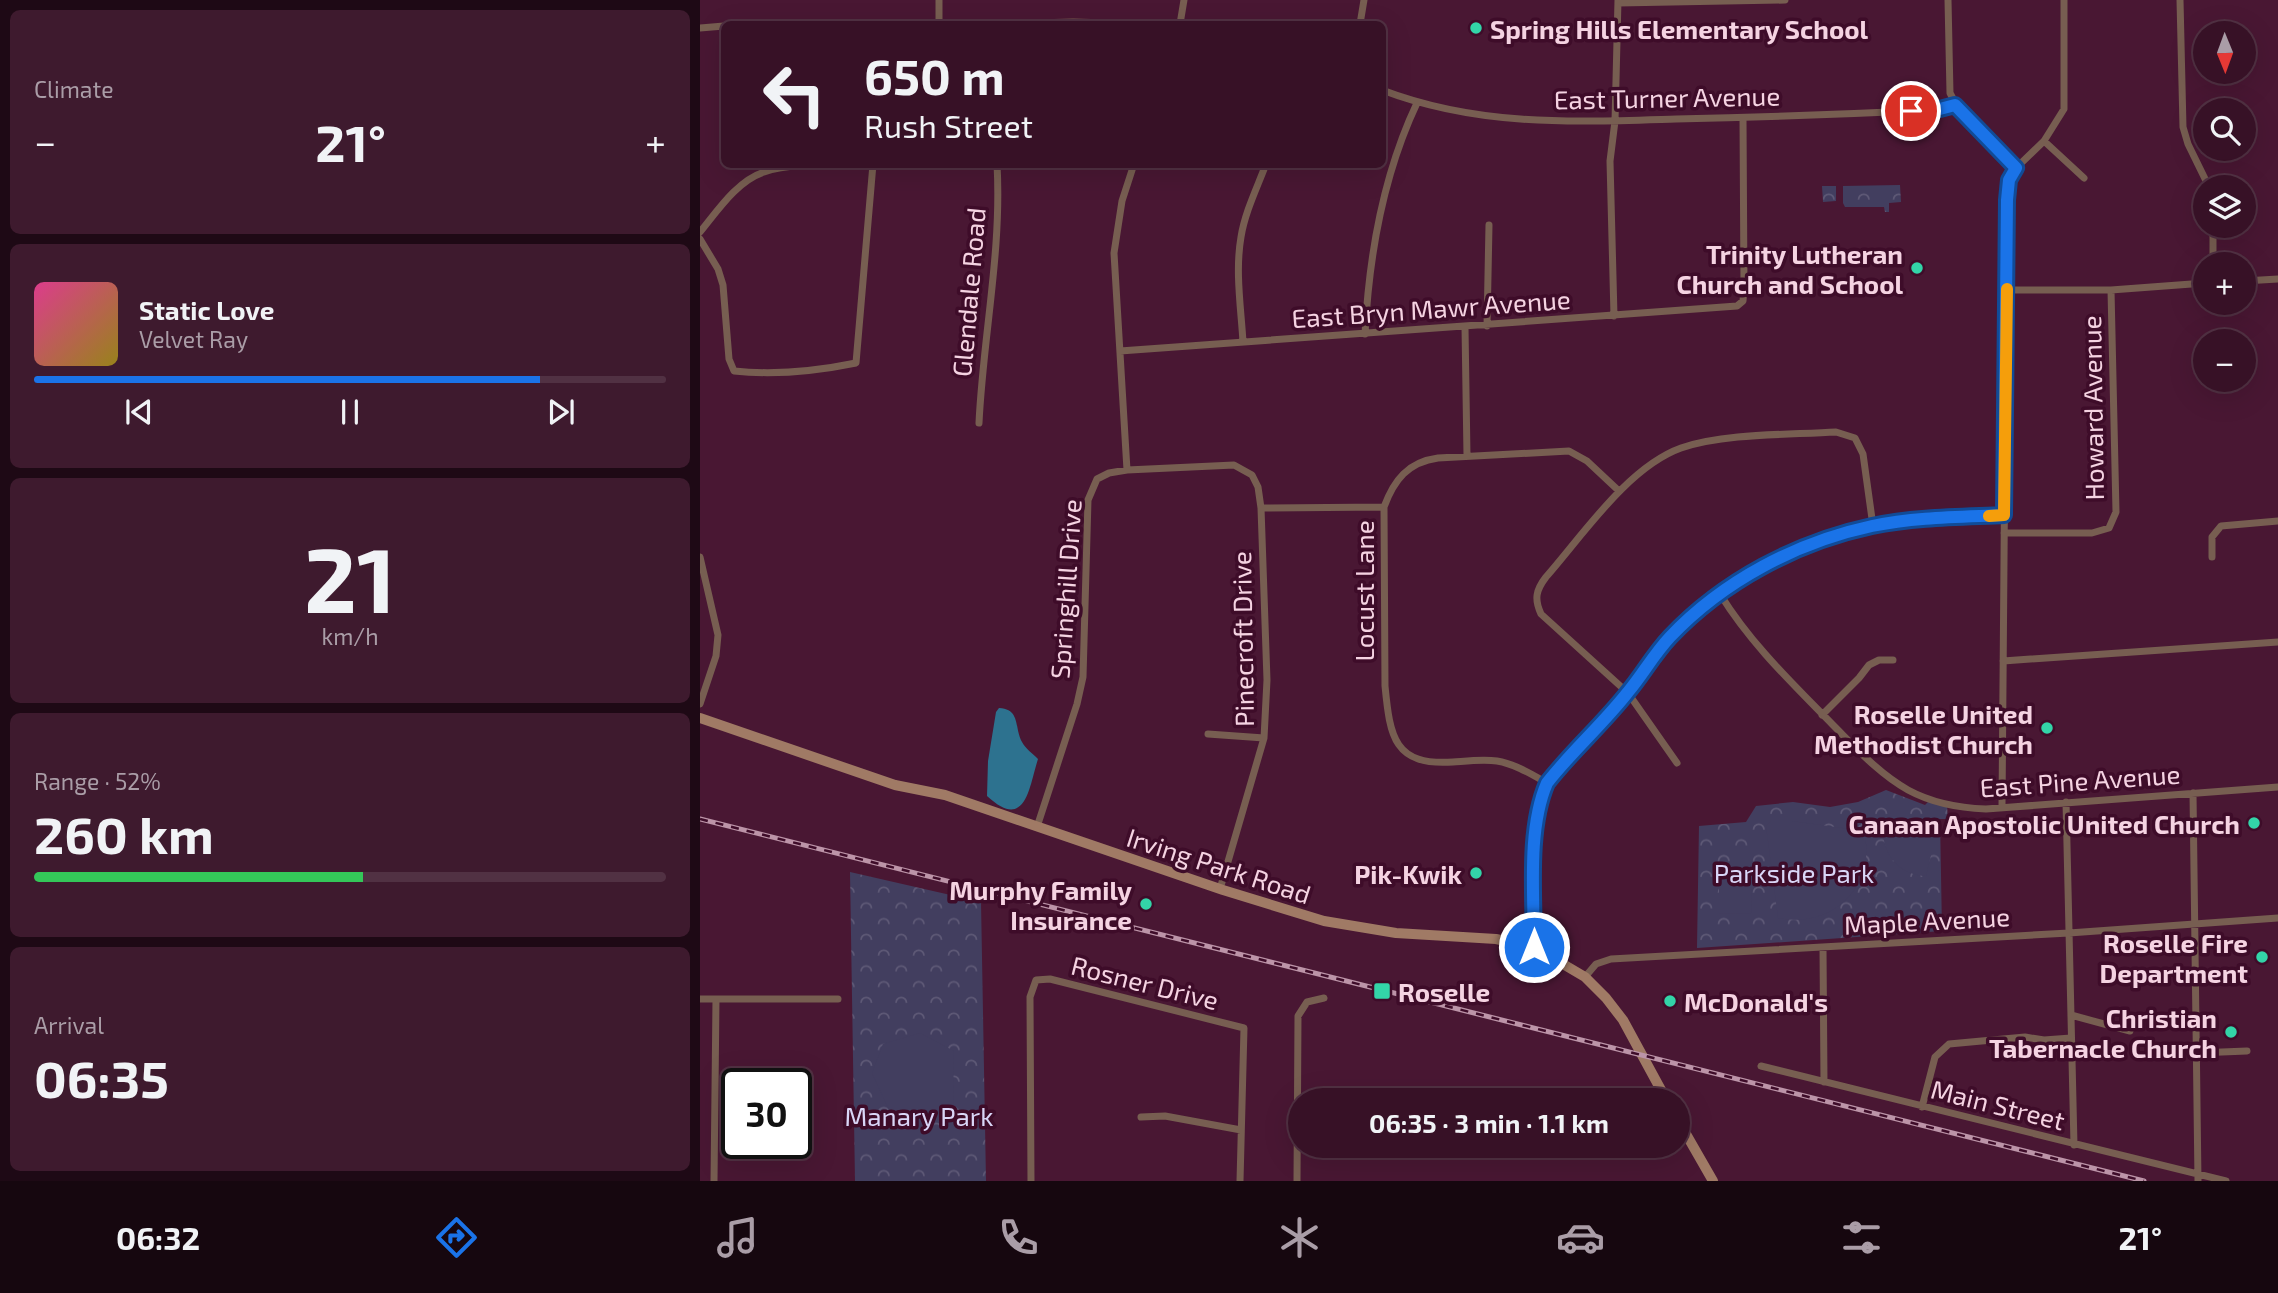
<!DOCTYPE html>
<html lang="en">
<head>
<meta charset="utf-8">
<style>
	body { margin:0; font-family:"Exo 2",sans-serif; background:#3e1a2e; color:#f1f3f6; height:100vh; display:flex; flex-direction:column; font-size:26px; white-space:nowrap }
	* { box-sizing:border-box; margin:0 }
	p { font-size:23px; color:#aa9da7 }
	.icon { flex:none; width:38px; height:38px; fill:none; stroke:currentColor; stroke-width:2; stroke-linecap:round; stroke-linejoin:round }
	.map { position:relative; flex:1; overflow:hidden }
	.drawer { display:flex; flex-direction:column; gap:10px; padding:10px; background:#1e0915; width:700px }
	.drawer>* { flex:none }
	.top-card { position:absolute; left:21px; top:21px; width:665px; height:147px; border-radius:10px; box-shadow:0 7px 28px #0002,0 0 0 2px #513143; background:#371126; color:#f1f3f6; overflow:hidden }
	.needle { width:46px; rotate:179deg }
	.tools { position:absolute; left:1493px; top:21px; display:grid; gap:14px }
	.tools a { display:grid; place-items:center; width:63px; height:63px; border-radius:50%; background:#371126; box-shadow:0 7px 28px #0002,0 0 0 2px #513143; font-size:35px }
	.speed { position:absolute; left:21px; top:1068px; display:flex; gap:14px; font-size:35px; font-weight:700; text-align:center }
	.speed>* { display:grid; place-content:center; width:91px; height:91px; border-radius:50%; background:#371126; box-shadow:0 7px 28px #0002,0 0 0 2px #513143; line-height:1 }
	.speed .limit { border:4px solid #111; border-radius:10px; background:#fff; color:#111 }
	.pin { position:absolute; display:grid; place-items:center; width:60px; height:60px; color:#fff; margin:-30px; border:4px solid #fff; border-radius:50%; box-shadow:0 2px 7px #0007 }
	.me { position:absolute; width:77px; margin:-38px; rotate:0deg; stroke-linejoin:round; filter:drop-shadow(0 0 5px #0008) }
	.turn { display:flex; align-items:center; gap:24px; height:147px; padding:0 28px; font-size:32px }
	.turn .icon { width:91px; height:91px; stroke-width:2.5 }
	.turn b { display:block; font-size:49px; line-height:60px }
	.big { font-size:52px; font-weight:700; line-height:1.1 }
	.drawer .tile { flex:1; display:flex; flex-direction:column; justify-content:center; gap:10px; min-width:0; padding:0 24px; border-radius:10px; background:#3e1a2e }
	.drawer .dial { align-items:center; gap:0 }
	.dial b { font-size:91px; line-height:1 }
	.song { display:flex; align-items:center; gap:21px }
	.cover { width:84px; height:84px; border-radius:10px; background:linear-gradient(135deg,hsl(330 70% 55%),hsl(50 70% 35%)) }
	.played { height:7px; border-radius:4px; background:linear-gradient(90deg,#1a73e8 80%,#513143 80%) }
	.keys { display:flex; justify-content:space-around; direction:ltr }
	.heat { display:flex; justify-content:space-between; align-items:center; font-size:38px; direction:ltr }
	.charge { height:10px; border-radius:5px; background:linear-gradient(90deg,#34c759 52%,#513143 0) }
	.trip { position:absolute; left:588px; top:1088px; width:402px; height:70px; border-radius:35px; background:#371126; box-shadow:0 7px 28px #0002,0 0 0 2px #513143; font-weight:700; line-height:70px; text-align:center }
	.menu { display:flex; height:112px; justify-content:space-around; align-items:center; background:#16070f; color:#aa9da7 }
	.menu .icon { width:49px; height:49px }
	.menu .active { color:#1a73e8 }
	.menu b { font-size:32px; color:#f1f3f6 }
	main { display:flex; flex:1; min-height:0 }
	.map>svg:first-child { display:block }
</style>
</head>
<body>
<main>
<section class="drawer">
<div class="tile"><p>Climate</p>
<div class="heat"><a>−</a><b class="big">21°</b><a>+</a></div>
</div>
<div class="tile">
<div class="song"><i class="cover"></i><div><b>Static Love</b><p>Velvet Ray</p></div></div>
<div class="played"></div>
<div class="keys"><svg class="icon" aria-label="previous" viewBox="0 0 24 24"><path d="M18 5L8 12l10 7zM5 5v14"/></svg><svg class="icon" aria-label="pause" viewBox="0 0 24 24"><path d="M8 5v14M16 5v14"/></svg><svg class="icon" aria-label="next" viewBox="0 0 24 24"><path d="M6 5l10 7-10 7zM19 5v14"/></svg></div>
</div>
<div class="tile dial"><b>21</b><p>km/h</p></div>
<div class="tile"><p>Range · 52%</p><b class="big">260 km</b><div class="charge"></div></div>
<div class="tile"><p>Arrival</p><b class="big">06:35</b></div>
</section>
<div class="map">
<svg width="1578" height="1181" viewBox="0 0 1578 1181">
	<defs>
		<pattern id="forest-crowns" width="20" height="18" patternUnits="userSpaceOnUse" patternTransform="scale(1.75)"><rect width="20" height="18" fill="#423e5f"/><path d="M2 6a3 3 0 1 1 6 0M12 15a3 3 0 1 1 6 0" fill="none" stroke="#5e5976"/></pattern>
	</defs>
	<rect width="100%" height="100%" fill="#491733"/>
	<path fill="url(#forest-crowns)" d="M1200,185L1201,202L1189,203V212H1185L1184,207H1145L1143,203V186Z
		M1122,186H1136V201L1123,202Z
		M1186,790L1225,805L1229,801L1247,806L1248,819H1240L1242,931L997,948L999,826L1046,822L1056,806L1093,802L1130,807L1158,802Z
		M150,872L281,902L286,1181H155Z"/>
	<path fill="#423e5f" d="M1071,821H1092L1164,831C1177,886 1133,929 1078,918L1066,826Z
		M1206,829L1227,830L1231,834V855L1226,876C1202,875 1186,859 1183,835Z
		M1019,864H1051L1052,913L1019,914Z
		M220,1033L254,1051L253,1104L248,1110H189L172,1073L183,1044Z"/>
	<path fill="#2d728f" d="M299,708C321,709 314,728 322,742C325,748 333,754 338,759C329,787 326,832 287,796L288,761L296,712Z"/>
	<g fill="none" stroke-linecap="round" stroke-linejoin="round">
		<path stroke="#775e51" stroke-width="7" d="M1248,0L1250,93L1260,112L1316,168
			M1480,0L1483,127L1488,144L1509,187
			M918,3L1085,0
			M40,24H62
			M239,24V0
			M297,24L373,22L446,24
			M480,24L484,0
			M660,24L664,0
			M0,28L24,26
			M682,90C779,127 875,122 976,119C1063,117 1150,114 1236,110L1255,105
			M1344,141L1384,178
			M1513,226V264
			M0,232C18,210 37,181 64,172C82,165 101,166 119,164
			M0,239L18,269L23,285L29,359L34,371C73,375 117,371 156,363L173,164
			M1544,281L1578,279
			M1307,290H1411L1505,283
			M914,316L910,161L915,121L918,0
			M787,326L789,225
			M765,327L767,456
			M665,334C669,255 683,175 717,103
			M543,342C541,308 535,271 541,237C545,212 557,188 566,164
			M420,351L1037,306L1043,301L1044,288L1043,118
			M279,423C283,337 302,251 297,164
			M427,470L414,253L422,201L434,164
			M561,508L684,507
			M1304,533H1392L1409,528L1416,512L1411,290
			M0,557L18,635L16,656L0,704
			M1512,557V537L1521,526L1578,521
			M1020,594C1051,644 1091,682 1132,724C1156,748 1178,773 1208,790C1232,803 1259,808 1286,809L1578,787
			M1303,661L1578,642
			M1122,715L1159,678L1169,665L1179,660H1193
			M508,734L564,738
			M977,763L928,693L841,614C834,599 836,590 846,577C883,535 928,467 981,448C1025,433 1089,435 1136,432L1155,438L1163,454L1173,526
			M847,783C831,774 815,764 797,761C783,759 767,761 753,762C694,766 690,737 685,686L684,507C694,480 708,462 738,458L869,451L887,461L919,491
			M1493,793L1498,1181
			M1366,802L1374,1145
			M1302,807L1307,191L1309,180L1316,168L1344,141L1364,109V0
			M337,827L377,704L383,677L388,500L397,479L409,473L427,470L534,465L552,475L558,487L561,508L567,680L564,738L520,889
			M834,947C834,895 827,830 847,783C872,751 903,724 928,692C943,674 954,653 970,637C1023,581 1097,543 1172,526C1215,517 1260,517 1304,515
			M1123,947L1124,1082
			M885,977L896,964L911,959L1369,933L1578,918
			M0,999H138
			M1371,1015L1430,1031
			M1497,1053L1547,1051
			M1061,1066L1526,1181
			M1222,1107L1235,1057L1249,1044L1325,1037L1344,1040L1371,1038
			M441,1117L465,1116L541,1130
			M14,1181L16,999
			M331,1181L330,997L336,980L350,979L544,1028L540,1181
			M597,1181L598,1016L607,1002L624,998"/>
		<path stroke="#a07a65" stroke-width="10" d="M0,718L195,785L245,795L523,890L624,921L696,933L796,939L834,947L885,977L906,998L923,1020L967,1101
			M978,1120L1013,1181"/>
		<defs>
			<path id="rail" d="M0,819L1444,1181"/>
		</defs>
		<use href="#rail" stroke="#bc94a8" stroke-width="5"/>
		<use href="#rail" stroke="#3e0c29" stroke-width="2.5" stroke-dasharray="8" stroke-linecap="butt"/>
	</g>
	<g fill="none" stroke-linecap="round" stroke-linejoin="round">
		<defs>
			<path id="route" d="M834,947C834,896 827,829 847,783C872,751 903,724 928,692C943,674 954,654 970,637C1023,581 1097,542 1172,526C1215,517 1260,517 1304,515L1307,200L1309,180L1316,168L1255,105L1236,110L1211,111"/>
		</defs>
		<use href="#route" stroke="#114b97" stroke-width="18"/>
		<use href="#route" stroke="#1a73e8" stroke-width="12"/>
		<path stroke="#f59e0b" stroke-width="12" d="M1289,516L1304,515L1307,289"/>
	</g>
	<g fill="#33d4a8" stroke="#3e0c29" stroke-width="2.5">
		<circle cx="776" cy="28" r="7"/>
		<circle cx="1217" cy="268" r="7"/>
		<circle cx="1347" cy="728" r="7"/>
		<circle cx="1554" cy="823" r="7"/>
		<circle cx="776" cy="873" r="7"/>
		<circle cx="446" cy="904" r="7"/>
		<circle cx="1562" cy="957" r="7"/>
		<rect x="673" y="982" width="18" height="18" rx="3.5"/>
		<circle cx="970" cy="1001" r="7"/>
		<circle cx="1531" cy="1032" r="7"/>
	</g>
	<g text-anchor="middle" dominant-baseline="central" stroke-width="7" stroke-linejoin="round" paint-order="stroke">
		<g font-size="26" font-weight="bold" fill="#f5d3e2" stroke="#3e0c29" text-anchor="end">
			<text x="790" y="28" text-anchor="start">Spring Hills Elementary School</text>
			<text x="1203" y="253">Trinity Lutheran<tspan x="1203" dy="30">Church and School</tspan></text>
			<text x="1333" y="713">Roselle United<tspan x="1333" dy="30">Methodist Church</tspan></text>
			<text x="1540" y="823">Canaan Apostolic United Church</text>
			<text x="762" y="873">Pik-Kwik</text>
			<text x="432" y="889">Murphy Family<tspan x="432" dy="30">Insurance</tspan></text>
			<text x="1548" y="942">Roselle Fire<tspan x="1548" dy="30">Department</tspan></text>
			<text x="698" y="991" text-anchor="start">Roselle</text>
			<text x="984" y="1001" text-anchor="start">McDonald's</text>
			<text x="1517" y="1017">Christian<tspan x="1517" dy="30">Tabernacle Church</tspan></text>
		</g>
		<g font-size="26" fill="#f5d3e2" stroke="#3e0c29">
			<text transform="translate(967 97) rotate(-1)">East Turner Avenue</text>
			<text transform="translate(268 292) rotate(-85)">Glendale Road</text>
			<text transform="translate(731 308) rotate(-4)">East Bryn Mawr Avenue</text>
			<text transform="translate(1392 408) rotate(-91)">Howard Avenue</text>
			<text transform="translate(365 589) rotate(-86)">Springhill Drive</text>
			<text transform="translate(663 591) rotate(-90)">Locust Lane</text>
			<text transform="translate(542 639) rotate(-91)">Pinecroft Drive</text>
			<text transform="translate(1380 780) rotate(-4)">East Pine Avenue</text>
			<text transform="translate(519 865) rotate(18)">Irving Park Road</text>
			<text transform="translate(1227 920) rotate(-3)">Maple Avenue</text>
			<text transform="translate(445 982) rotate(14)">Rosner Drive</text>
			<text transform="translate(1298 1104) rotate(14)">Main Street</text>
		</g>
		<g font-size="26" fill="#d9d6f7" stroke="#3e0c29">
			<text x="1094" y="872">Parkside Park</text>
			<text x="219" y="1115">Manary Park</text>
		</g>
	</g>
</svg>
<div class="tools">
<a><svg class="needle" viewBox="-14 -14 28 28"><path d="M0-13l5 13h-10z" fill="#e53935"/><path d="M0 13l5-13h-10z" fill="#aa9da7"/></svg></a>
<a><svg class="icon" aria-label="search" viewBox="0 0 24 24"><circle cx="10" cy="10" r="6"/><path d="M15 15l6 6"/></svg></a>
<a><svg class="icon" aria-label="layers" viewBox="0 0 24 24"><path d="M12 4l9 5-9 5-9-5zM3 14l9 5 9-5"/></svg></a>
<a>+</a>
<a>−</a>
</div>
<div class="speed"><div class="limit">30</div></div>
<div class="pin" style="left:1211px;top:111px;background:#d93025"><svg class="icon" aria-label="arrive" viewBox="0 0 24 24"><path d="M6 21V4h12l-3 4 3 4H6"/></svg></div>
<svg class="me" style="left:834px;top:947px" viewBox="-20 -20 40 40"><circle r="17" fill="#1a73e8" stroke="#fff" stroke-width="3"/><path d="M0-11L8 9 0 5-8 9z" fill="#fff"/></svg>
<div class="trip">06:35 · 3 min · 1.1 km</div>
<div class="top-card">
<div class="turn"><svg class="icon" aria-label="left" viewBox="0 0 24 24"><path d="M17 20v-9H6M10 6l-5 5 5 5"/></svg><div><b>650 m</b>Rush Street</div></div>
</div>
</div>
</main>
<nav class="menu">
<b>06:32</b>
<svg class="icon active" aria-label="directions" viewBox="0 0 24 24"><path d="M12 3l9 9-9 9-9-9zM9 14v-3h6M13 9l2 2-2 2"/></svg>
<svg class="icon" aria-label="music" viewBox="0 0 24 24"><path d="M9 18V5l10-2v13"/><circle cx="6" cy="18" r="3"/><circle cx="16" cy="16" r="3"/></svg>
<svg class="icon" aria-label="phone" viewBox="0 0 24 24"><path d="M5 4h4l2 5-3 2q2 4 5 5l2-3 5 2v4C11 20 4 13 5 4z"/></svg>
<svg class="icon" aria-label="climate" viewBox="0 0 24 24"><path d="M12 3v18M4 7l16 10M4 17L20 7"/></svg>
<svg class="icon" aria-label="car" viewBox="0 0 24 24"><path d="M5 17H2v-5l4-1 3-4h7l3 4 3 1v5h-3M9 17h6M6 11h13"/><circle cx="7" cy="17" r="2"/><circle cx="17" cy="17" r="2"/></svg>
<svg class="icon" aria-label="filters" viewBox="0 0 24 24"><path d="M4 7h16M4 17h16"/><circle cx="9" cy="7" r="2"/><circle cx="15" cy="17" r="2"/></svg>
<b>21°</b>
</nav>
</body>
</html>
